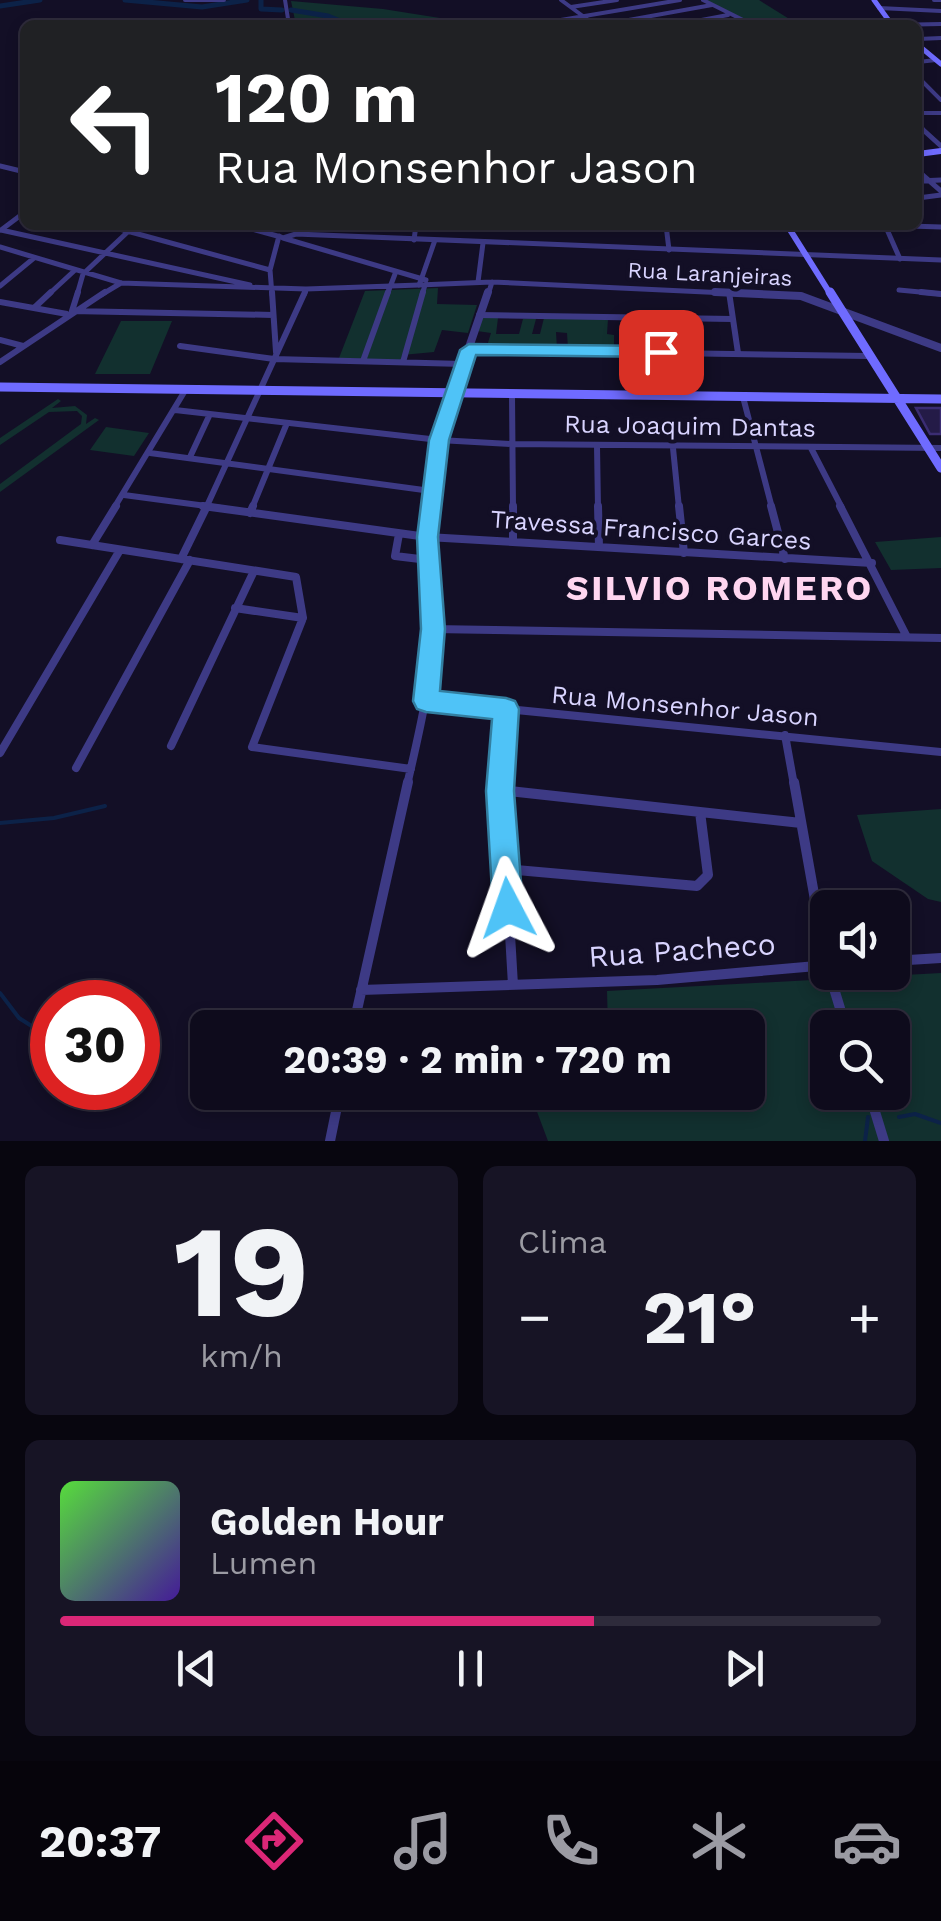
<!DOCTYPE html>
<html lang="pt">
<head>
<meta charset="utf-8">
<style>
	body { margin:0; font-family:"Work Sans",sans-serif; background:#171425; color:#f1f3f6; height:100vh; display:flex; flex-direction:column; font-size:38px; white-space:nowrap }
	* { box-sizing:border-box; margin:0 }
	p { font-size:32px; color:#9b9ba3 }
	.icon { flex:none; width:55px; height:55px; fill:none; stroke:currentColor; stroke-width:2; stroke-linecap:round; stroke-linejoin:round }
	.map { position:relative; height:1141px; overflow:hidden }
	.panel { display:flex; flex-direction:column; gap:25px; padding:25px; background:#08060f; flex:1 }
	.panel>* { flex:none }
	.top-card { position:absolute; left:20px; top:20px; width:902px; height:210px; border-radius:15px; box-shadow:0 5px 15px #0003,0 0 0 2px #2e2b3b; background:#202124; color:#fff; overflow:hidden }
	.controls { position:absolute; left:810px; top:890px; display:grid; gap:20px }
	.controls a { display:grid; place-items:center; width:100px; height:100px; border-radius:15px; background:#0e0b1c; box-shadow:0 5px 15px #0003,0 0 0 2px #2e2b3b; font-size:50px }
	.speed { position:absolute; left:30px; top:980px; display:flex; gap:20px; font-size:50px; font-weight:700; text-align:center }
	.speed>* { display:grid; place-content:center; width:130px; height:130px; border-radius:50%; background:#0e0b1c; box-shadow:0 5px 15px #0003,0 0 0 2px #2e2b3b; line-height:1 }
	.speed .limit { border:15px solid #d22; background:#fff; color:#111 }
	.pin { position:absolute; display:grid; place-items:center; width:85px; height:85px; color:#fff; margin:-42px; border-radius:20px; box-shadow:0 5px 15px #0006 }
	.me { position:absolute; width:110px; margin:-55px; rotate:356deg; stroke-linejoin:round; filter:drop-shadow(0 0 8px #0008) }
	.turn { display:flex; align-items:center; gap:35px; height:210px; padding:0 30px; font-size:45px }
	.turn .icon { width:130px; height:130px; stroke-width:2.5 }
	.turn b { display:block; font-size:70px; line-height:85px }
	.big { font-size:75px; font-weight:700; line-height:1.1 }
	.panel .widget { flex:1; display:flex; flex-direction:column; justify-content:center; gap:15px; min-width:0; padding:0 35px; border-radius:15px; background:#171425 }
	.panel .dial { align-items:center; gap:0 }
	.dial b { font-size:130px; line-height:1 }
	.song { display:flex; align-items:center; gap:30px }
	.cover { width:120px; height:120px; border-radius:15px; background:linear-gradient(135deg,hsl(110 70% 55%),hsl(260 70% 35%)) }
	.played { height:10px; border-radius:5px; background:linear-gradient(90deg,#db2777 65%,#2e2b3b 65%) }
	.keys { display:flex; justify-content:space-around; direction:ltr }
	.heat { display:flex; justify-content:space-between; align-items:center; font-size:55px; direction:ltr }
	.panel .tiles { flex:1; display:grid; gap:25px; grid-template-columns:1fr 1fr }
	.widget:last-child { grid-column:span 2 }
	.trip { position:absolute; left:190px; top:1010px; width:575px; height:100px; border-radius:15px; background:#0e0b1c; box-shadow:0 5px 15px #0003,0 0 0 2px #2e2b3b; font-weight:700; line-height:100px; text-align:center }
	.dock { display:flex; height:160px; justify-content:space-around; align-items:center; background:#06040b; color:#9b9ba3 }
	.dock .icon { width:70px; height:70px }
	.dock .selected { color:#db2777 }
	.dock b { font-size:45px; color:#f1f3f6 }
	.map>svg:first-child { display:block }
</style>
</head>
<body>
<div class="map">
<svg width="941" height="1141" viewBox="0 0 941 1141">
	<rect width="100%" height="100%" fill="#130f26"/>
	<path fill="#12302f" fill-rule="evenodd" d="M706,0H759L799,25H756Z
		M291,1L383,9L484,25H296Z
		M438,288L437,304L477,305L468,333L442,330L434,352L402,355L401,361L339,358L365,291Z
		M481,317L498,318L496,334H519L523,319H536L532,334H540L544,318L608,319L607,334L614,335V349H568L567,333L556,332L557,349H486L491,333L477,331Z
		M121,321H172L150,374H95Z
		M58,399L61,401L52,408L75,406L87,415L86,424L95,418L99,420L0,492V484L81,424L82,416L77,411L49,412L0,445V438Z
		M106,427L149,433L134,456L90,450Z
		M941,537V568L891,570L875,542Z
		M941,809V902L928,899L872,861L857,815Z
		M941,973V1141H548L530,1093L748,1092V1028L608,1027L607,991ZM828,1028H892V1092H828Z"/>
	<g fill="none" stroke-linecap="round" stroke-linejoin="round">
		<path stroke="#0c2248" stroke-width="4" d="M0,823L54,818L105,806
			M0,993L19,1018L52,1039
			M899,1117L915,1114L941,1123
			M865,1141L868,1117"/>
		<path stroke="#0c2248" stroke-width="5" d="M125,0L202,7L247,0
			M261,0V9L282,10
			M0,6L40,0
			M291,10L328,16L350,25"/>
	</g>
	<path fill="#241b47" stroke="#3b2d73" stroke-width="2.5" d="M916,408H941V434H930Z"/>
	<g fill="none" stroke-linecap="round" stroke-linejoin="round">
		<path stroke="#3d3a85" stroke-width="4" d="M185,0H224
			M561,0L595,25
			M703,0L753,25
			M934,0H941
			M571,7L617,0
			M879,8L941,11
			M531,25L680,0
			M601,25L712,5
			M675,25L728,15
			M850,25L877,22
			M892,25L941,24
			M918,39L941,38
			M918,62L936,60
			M918,77L941,100
			M918,113H941
			M918,125L923,129"/>
		<path stroke="#3d3a85" stroke-width="5" d="M920,127L941,146
			M0,166L25,172
			M918,171L941,191
			M918,181L941,180
			M918,198L941,195
			M105,225L270,270
			M237,225L281,237
			M666,225L669,250
			M878,225L941,227
			M885,225L900,259
			M1,230L250,285
			M1,230L25,212
			M414,240L416,225
			M0,247L121,283L306,289L304,295
			M421,280L435,240
			M478,282L483,243
			M0,286L34,258
			M306,289L419,285
			M899,290L941,294
			M48,295L74,271
			M77,295L83,274L135,225
			M101,295L121,283
			M272,295L270,270L279,236
			M387,295L395,274
			M422,295L425,285"/>
		<path stroke="#3d3a85" stroke-width="6" d="M272,292L276,352
			M729,292L738,353
			M921,292L941,294
			M0,302L67,314
			M34,308L51,292
			M72,311L273,315
			M72,311L78,292
			M479,315L732,319
			M0,340L23,346
			M180,346L274,359L463,364
			M469,350L868,356
			M363,361L388,292
			M0,362L105,292
			M403,362L423,292
			M512,395L513,508
			M743,397L772,508
			M175,410L439,440L511,444L941,448
			M597,446L598,508
			M673,448L679,508
			M811,448L842,508
			M150,453L431,491
			M190,457L210,414
			M124,495L221,508
			M114,508L186,389
			M206,508L305,292
			M252,508L287,423
			M429,508L453,394"/>
		<path stroke="#3d3a85" stroke-width="8" d="M203,506L427,537L872,563
			M513,506V541
			M598,506L599,547
			M679,506L684,553
			M771,506L785,559
			M840,506L907,637
			M250,513L253,506
			M399,534L395,556L428,560
			M60,540L296,577L303,618L252,747L411,769
			M92,545L116,506
			M181,559L207,506
			M235,608L303,618
			M433,629L941,638
			M426,701L941,752
			M785,735L794,785
			M171,746L254,571
			M0,753L120,550
			M76,768L190,560
			M407,785C419,734 431,683 433,631C434,589 426,548 430,506
			M500,785L506,709"/>
		<path stroke="#3d3a85" stroke-width="10" d="M501,782L513,985
			M794,782L827,967
			M500,790L801,823
			M506,869L697,886L708,875L700,812
			M892,961L941,958
			M829,972L846,1028
			M361,990L657,980L828,965
			M353,1028L408,782
			M869,1092L884,1141
			M330,1141L340,1092"/>
		<path stroke="#3d3a85" stroke-width="4" d="M285,0L289,25"/>
		<path stroke="#3d3a85" stroke-width="5" d="M283,238L296,234L941,260
			M283,238L426,280
			M421,280L419,285L492,282L770,295
			M488,295L492,282"/>
		<path stroke="#3d3a85" stroke-width="8" d="M715,292L801,296L941,348
			M453,394L488,292"/>
		<path stroke="#6f6bff" stroke-width="5" d="M874,0L892,25
			M918,45L941,64"/>
		<path stroke="#6f6bff" stroke-width="6" d="M918,154L941,151
			M787,225L831,295"/>
		<path stroke="#6f6bff" stroke-width="9" d="M830,292L941,468
			M0,387L941,399"/>
	</g>
	<path fill="#4fc3f7" stroke="#337fa1" stroke-width="2.5" d="M469,344L661,346L670,352L661,357L476,355L449,440L438,537L445,629L440,691L506,698L515,701L519,709L514,791L523,908L519,918L508,923L498,918L493,908L486,791L492,719L426,712L417,709L413,701L421,629L417,537L429,440L460,350Z"/>
	<g text-anchor="middle" dominant-baseline="central" stroke-width="8" stroke-linejoin="round" paint-order="stroke">
		<g font-size="22" fill="#d9d4ff" stroke="#130f26">
			<text transform="translate(710 274) rotate(3)">Rua Laranjeiras</text>
		</g>
		<g font-size="25" fill="#d9d4ff" stroke="#130f26">
			<text transform="translate(690 426) rotate(1)">Rua Joaquim Dantas</text>
			<text transform="translate(651 530) rotate(4)">Travessa Francisco Garces</text>
			<text transform="translate(685 706) rotate(5)">Rua Monsenhor Jason</text>
		</g>
		<g font-size="30" fill="#d9d4ff" stroke="#130f26">
			<text transform="translate(682 950) rotate(-4)">Rua Pacheco</text>
		</g>
		<g font-size="35" font-weight="bold" letter-spacing="2.5" fill="#ffd6f0" stroke="#130f26">
			<text x="720" y="588">SILVIO ROMERO</text>
		</g>
	</g>
</svg>
<div class="controls">
<a><svg class="icon" aria-label="sound" viewBox="0 0 24 24"><path d="M4 9h4l5-4v14l-5-4H4zM17 9q2 3 0 6"/></svg></a>
<a><svg class="icon" aria-label="search" viewBox="0 0 24 24"><circle cx="10" cy="10" r="6"/><path d="M15 15l6 6"/></svg></a>
</div>
<div class="speed"><div class="limit">30</div></div>
<div class="pin" style="left:661px;top:352px;background:#d93025"><svg class="icon" aria-label="arrive" viewBox="0 0 24 24"><path d="M6 21V4h12l-3 4 3 4H6"/></svg></div>
<svg class="me" style="left:508px;top:908px" viewBox="-20 -20 40 40"><path d="M0-17L14 15 0 8-14 15z" fill="#4fc3f7" stroke="#fff" stroke-width="4"/></svg>
<div class="trip">20:39 · 2 min · 720 m</div>
<div class="top-card">
<div class="turn"><svg class="icon" aria-label="left" viewBox="0 0 24 24"><path d="M17 20v-9H6M10 6l-5 5 5 5"/></svg><div><b>120 m</b>Rua Monsenhor Jason</div></div>
</div>
</div>
<section class="panel">
<div class="tiles">
<div class="widget dial"><b>19</b><p>km/h</p></div>
<div class="widget"><p>Clima</p>
<div class="heat"><a>−</a><b class="big">21°</b><a>+</a></div>
</div>
<div class="widget">
<div class="song"><i class="cover"></i><div><b>Golden Hour</b><p>Lumen</p></div></div>
<div class="played"></div>
<div class="keys"><svg class="icon" aria-label="previous" viewBox="0 0 24 24"><path d="M18 5L8 12l10 7zM5 5v14"/></svg><svg class="icon" aria-label="pause" viewBox="0 0 24 24"><path d="M8 5v14M16 5v14"/></svg><svg class="icon" aria-label="next" viewBox="0 0 24 24"><path d="M6 5l10 7-10 7zM19 5v14"/></svg></div>
</div>
</div>
</section>
<nav class="dock">
<b>20:37</b>
<svg class="icon selected" aria-label="directions" viewBox="0 0 24 24"><path d="M12 3l9 9-9 9-9-9zM9 14v-3h6M13 9l2 2-2 2"/></svg>
<svg class="icon" aria-label="music" viewBox="0 0 24 24"><path d="M9 18V5l10-2v13"/><circle cx="6" cy="18" r="3"/><circle cx="16" cy="16" r="3"/></svg>
<svg class="icon" aria-label="phone" viewBox="0 0 24 24"><path d="M5 4h4l2 5-3 2q2 4 5 5l2-3 5 2v4C11 20 4 13 5 4z"/></svg>
<svg class="icon" aria-label="climate" viewBox="0 0 24 24"><path d="M12 3v18M4 7l16 10M4 17L20 7"/></svg>
<svg class="icon" aria-label="car" viewBox="0 0 24 24"><path d="M5 17H2v-5l4-1 3-4h7l3 4 3 1v5h-3M9 17h6M6 11h13"/><circle cx="7" cy="17" r="2"/><circle cx="17" cy="17" r="2"/></svg>
</nav>
</body>
</html>
